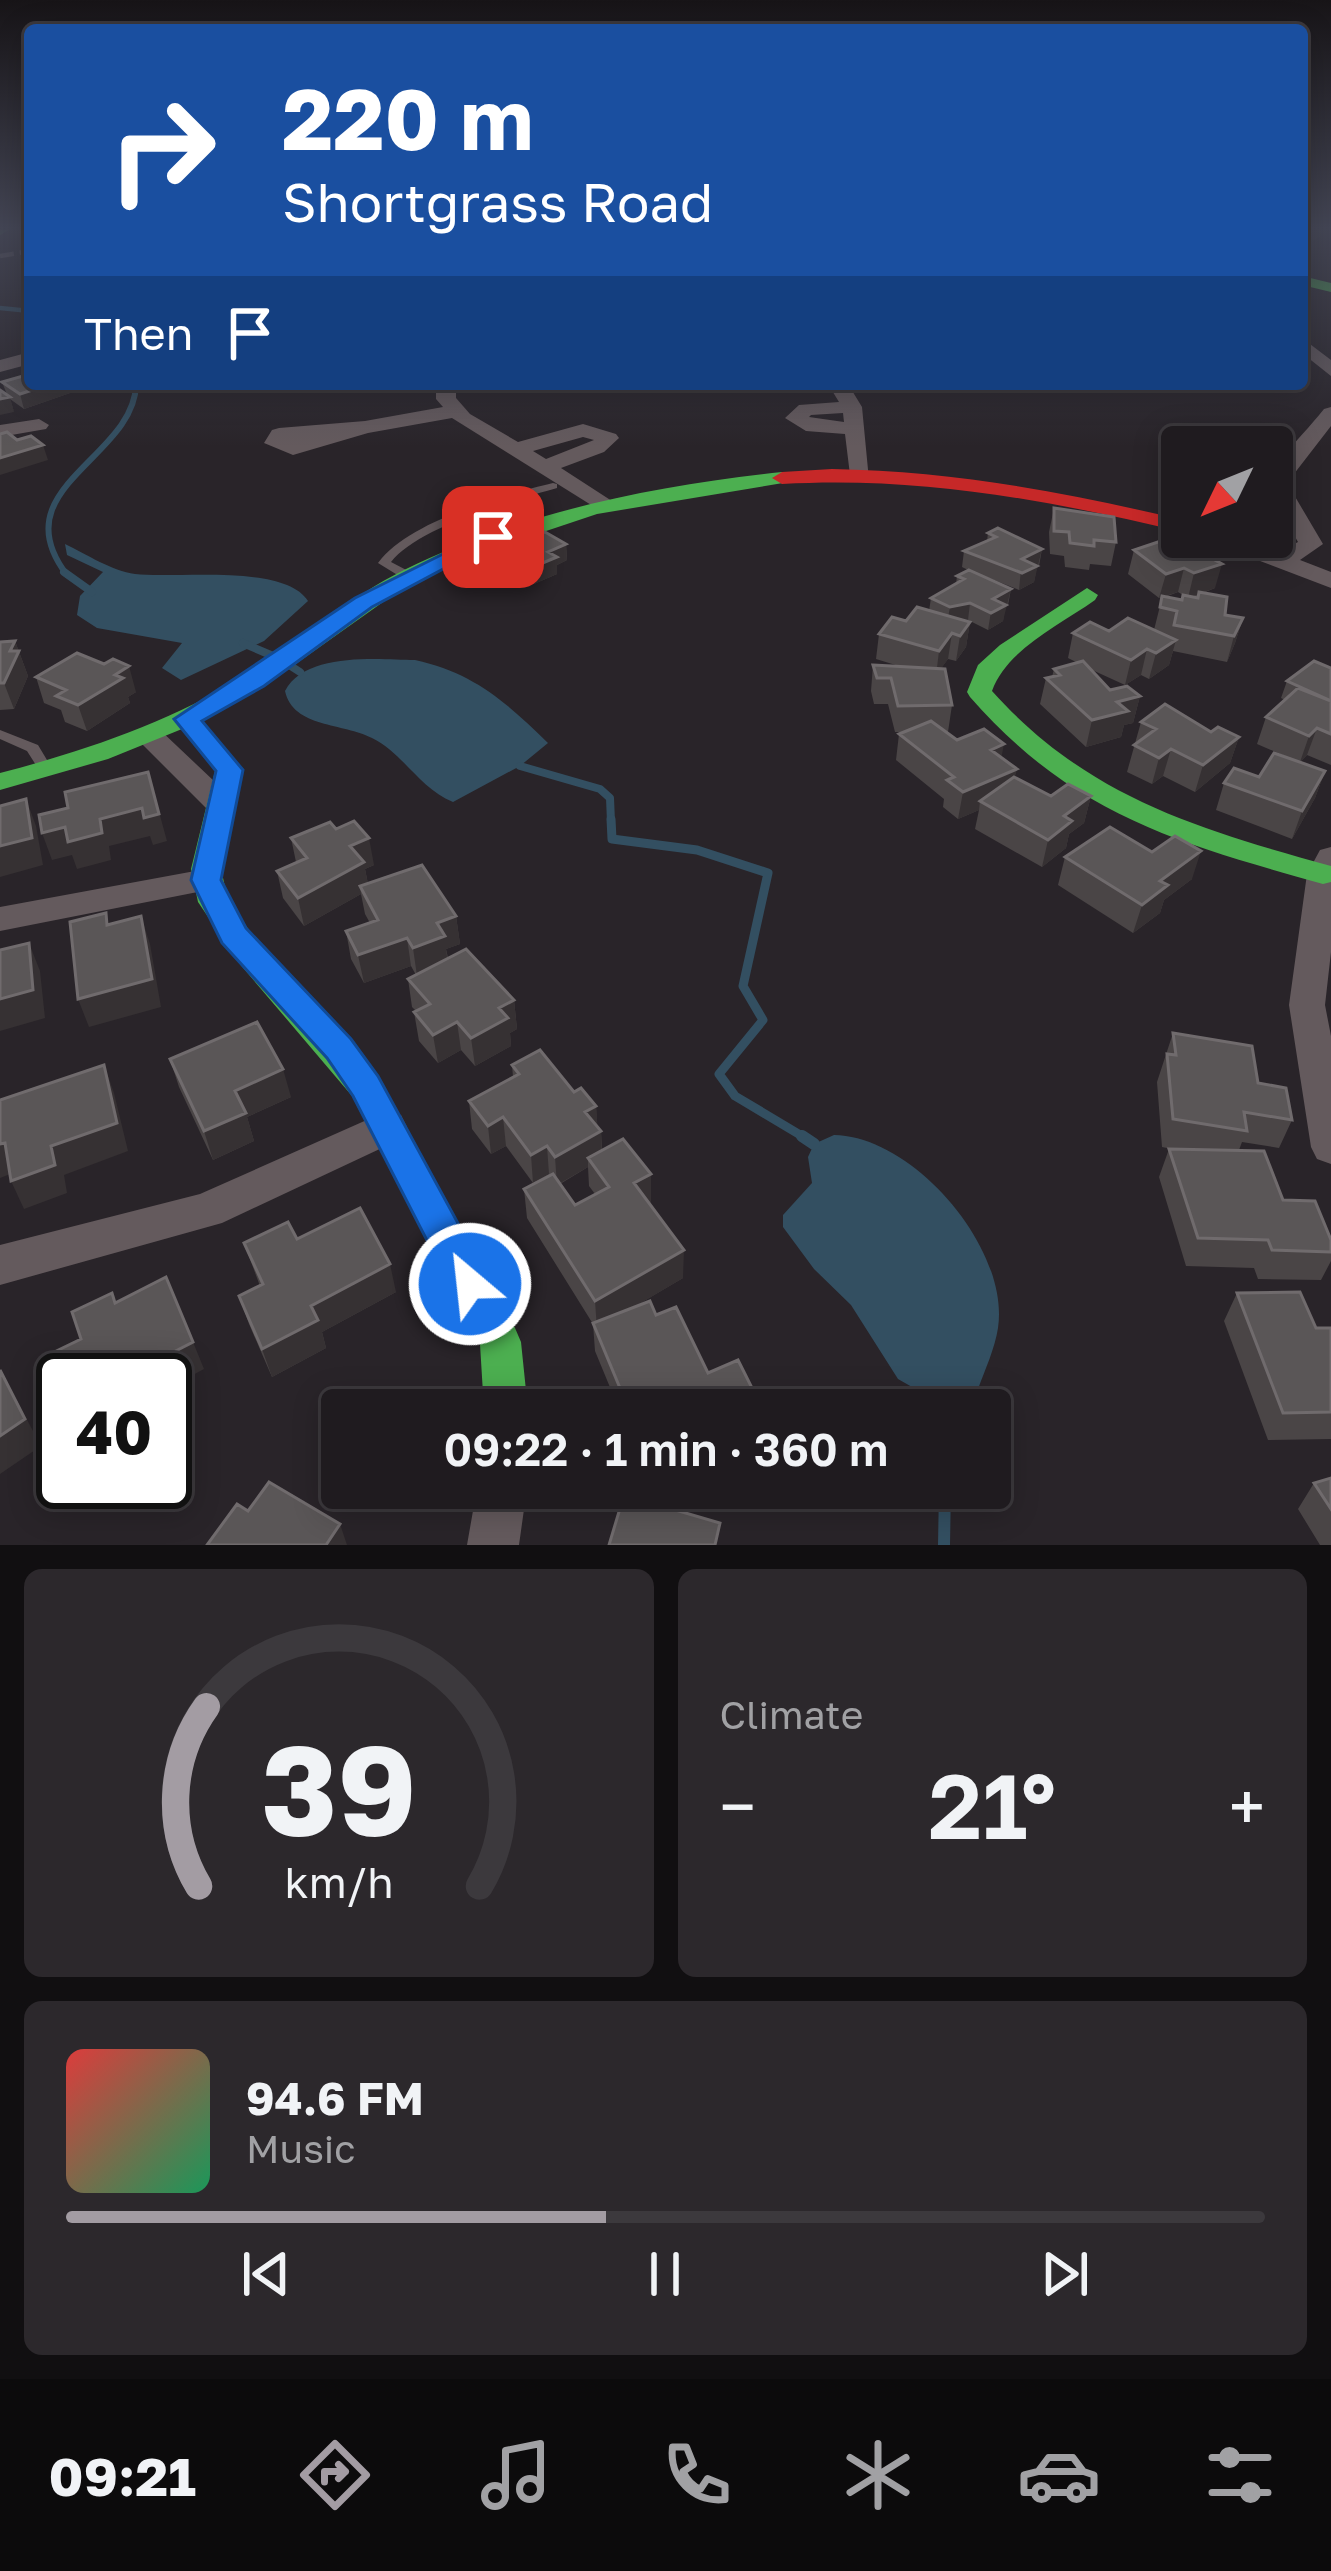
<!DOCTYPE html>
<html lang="en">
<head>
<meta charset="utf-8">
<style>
	body { margin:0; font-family:"Golos Text",sans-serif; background:#2c282c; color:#f1f3f6; height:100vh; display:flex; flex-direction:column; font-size:45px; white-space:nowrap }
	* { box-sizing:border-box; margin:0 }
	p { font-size:39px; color:#a1a1a4 }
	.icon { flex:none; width:66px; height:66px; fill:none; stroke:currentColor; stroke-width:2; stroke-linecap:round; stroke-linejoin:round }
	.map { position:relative; height:1545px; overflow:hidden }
	.panel { display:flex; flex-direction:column; gap:24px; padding:24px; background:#110f11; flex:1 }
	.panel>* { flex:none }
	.guide { position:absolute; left:24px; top:24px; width:1284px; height:366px; border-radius:12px; box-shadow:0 6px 30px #0003,0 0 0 3px #3c393d; background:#1a4fa0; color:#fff; overflow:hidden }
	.needle { width:78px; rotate:227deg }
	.buttons { position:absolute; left:1161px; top:426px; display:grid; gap:24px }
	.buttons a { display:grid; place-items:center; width:132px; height:132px; border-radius:12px; background:#1f1b1f; box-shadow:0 6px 30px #0003,0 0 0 3px #3c393d; font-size:60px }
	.speed { position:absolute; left:36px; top:1353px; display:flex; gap:24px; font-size:60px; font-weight:700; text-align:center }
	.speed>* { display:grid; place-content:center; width:156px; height:156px; border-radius:50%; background:#1f1b1f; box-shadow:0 6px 30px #0003,0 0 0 3px #3c393d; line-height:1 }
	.speed .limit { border:6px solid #111; border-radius:18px; background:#fff; color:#111 }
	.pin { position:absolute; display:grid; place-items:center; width:102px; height:102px; color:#fff; margin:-51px; border-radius:24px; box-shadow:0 6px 18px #0006 }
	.me { position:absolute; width:132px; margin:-66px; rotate:332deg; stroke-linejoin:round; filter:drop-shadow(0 0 9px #0008) }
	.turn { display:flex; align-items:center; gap:42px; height:252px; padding:0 60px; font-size:54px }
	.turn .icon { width:156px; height:156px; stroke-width:2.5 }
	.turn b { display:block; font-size:84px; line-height:102px }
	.then { display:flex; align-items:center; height:114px; padding:0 60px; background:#0003; gap:24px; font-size:45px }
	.big { font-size:90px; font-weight:600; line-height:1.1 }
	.panel .tile { flex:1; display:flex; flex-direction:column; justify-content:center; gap:18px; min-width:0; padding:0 42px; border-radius:18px; background:#2c282c }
	.panel .dial { align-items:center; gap:0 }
	.dial svg { height:312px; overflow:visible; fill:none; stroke:#3c393d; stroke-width:7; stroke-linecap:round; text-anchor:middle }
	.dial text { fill:#f1f3f6; stroke:none }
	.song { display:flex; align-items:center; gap:36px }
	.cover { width:144px; height:144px; border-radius:18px; background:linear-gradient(135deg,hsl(0 70% 55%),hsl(150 70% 35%)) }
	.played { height:12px; border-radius:6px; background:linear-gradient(90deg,#a39ca3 45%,#3c393d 45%) }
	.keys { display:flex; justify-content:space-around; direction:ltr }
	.heat { display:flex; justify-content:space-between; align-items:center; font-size:66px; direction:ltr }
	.panel .tiles { flex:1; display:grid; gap:24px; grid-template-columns:1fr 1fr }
	.tile:last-child { grid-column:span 2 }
	.trip { position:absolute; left:321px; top:1389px; width:690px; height:120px; border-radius:12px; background:#1f1b1f; box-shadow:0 6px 30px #0003,0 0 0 3px #3c393d; font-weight:600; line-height:120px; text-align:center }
	.tab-bar { display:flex; height:192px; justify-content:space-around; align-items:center; background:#0c0b0c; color:#a1a1a4 }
	.tab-bar .icon { width:84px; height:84px }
	.tab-bar .selected { color:#a39ca3 }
	.tab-bar b { font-size:54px; color:#f1f3f6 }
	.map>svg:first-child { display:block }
</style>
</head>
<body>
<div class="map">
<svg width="1331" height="1545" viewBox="0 0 1331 1545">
	<rect width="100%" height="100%" fill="#292429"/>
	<path fill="#334f61" d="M65,544C86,554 112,571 135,574C174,579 285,563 308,601L264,641L181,680L162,668L182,643L97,628L77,615L80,596L103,572L67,555Z
		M415,660C474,673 506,702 548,743L520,766L453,802C419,788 403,753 372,738C344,723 293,728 285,691C305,652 376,659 415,660Z
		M834,1135C913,1136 1010,1248 998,1328C995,1348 985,1370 978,1389L947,1407L898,1379L851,1305L814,1269L783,1227V1215L812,1183L808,1157L814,1144Z"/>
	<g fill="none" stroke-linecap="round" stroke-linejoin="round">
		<path stroke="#334f61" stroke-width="4.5" d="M0,308L30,311"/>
		<path stroke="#334f61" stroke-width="6" d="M67,575C0,488 135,458 136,384"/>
		<path stroke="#334f61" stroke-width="8" d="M64,572L92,592
			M243,643L273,656
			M286,663L300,672
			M520,766L600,789L610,798L611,822"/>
		<path stroke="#334f61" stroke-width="9" d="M611,819L612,839L697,850L768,873L743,986L763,1020L719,1074L735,1096L807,1139"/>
		<path stroke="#334f61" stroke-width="12" d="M802,1136L814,1144
			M944,1545L945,1488"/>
		<path fill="#645a5d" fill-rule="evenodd" d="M553,483L557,484V488C514,500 418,527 391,562L412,573V579H404L378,563C409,521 503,495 553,483Z
			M0,730L38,745L53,770L51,773H41L27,751L0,739Z"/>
		<path fill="#645a5d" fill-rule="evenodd" d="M1302,338L1331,360V376L1302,353Z
			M30,352V364L0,372V360Z
			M436,384H456V398L470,414L518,442L583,424L616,434L619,438L604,452L561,468L615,503L604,510L596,508L452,418L368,433L293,455L264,443L272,430L279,428L365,421L443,407L436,399ZM583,437L594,440L546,459L533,451Z
			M828,384H848L862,407L869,480L850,475L845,434L806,431L785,418L799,405L839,402ZM843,413L844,422L809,417L811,415Z
			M1331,407V426L1287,483L1323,544L1300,560L1331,572V588L1210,542L1206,537H1239L1279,552L1298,542C1255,465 1273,472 1324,409Z
			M39,419L49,425L46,429L0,437V425Z
			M149,726L159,729L233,799L237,806L233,813H211L139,741L135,735Z
			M1331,847V952L1325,1005L1331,1036V1164L1317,1159L1311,1147L1289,1005L1307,874L1320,850Z
			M206,869L218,872L223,880L218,888L0,931V907Z
			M387,1111L401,1115L407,1127L401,1139L222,1223L0,1285V1245L200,1194Z
			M477,1488H527L519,1545H467Z"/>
		<path fill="#4caf50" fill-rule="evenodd" d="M0,230H9L0,235Z
			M1302,276L1331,283V292L1302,285Z
			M782,472L792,478L789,482L597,514L465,558L400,590L283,673L202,720L242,770L221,869L228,900L261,947L377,1076L515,1328L521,1342L528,1410H484L480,1344L352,1096L239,963L198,902L191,869L215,771L182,729L108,759L0,790V773C85,751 169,722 245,676C299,643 347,598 404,570C523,512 652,486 782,472Z
			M1087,588L1098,595L1095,600C1060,625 1007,649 992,691C1087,797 1198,829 1331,866V882L1323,884C1178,843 1073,815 970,697L967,692L978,665L1000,645Z"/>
		<path fill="#c62828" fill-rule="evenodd" d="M832,469C952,471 1066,492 1182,520V532C1049,500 919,476 782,484L772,478L782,472Z"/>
		<path stroke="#6a6165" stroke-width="4.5" stroke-dasharray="14 6" stroke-linecap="butt" d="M0,256L30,251"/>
	</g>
	<path fill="#4a4546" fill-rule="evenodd" d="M2,382L70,393L24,409L10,399L14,412Z
		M1054,508L1116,542L1111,566L1090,564L1089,570L1065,567L1064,556L1050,554L1049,532Z
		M988,533L1042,549L1039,566H1037L1034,582L1019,590L974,572L1011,589L1008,605L1005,607L1003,621L988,630L968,620H965L970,622L966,647L956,661L948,659L941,668L952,705L948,732H945L957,740L1002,757L1015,777L1051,796H1091L1084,823L1069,834L1066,848L1042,867L975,829L979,810L958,819L943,807L944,799L896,760L899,734L904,732H895L888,704H874L871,691L873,665L902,667L876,659L879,634L929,611L931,598L956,584L957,576L968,570L962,567L964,551L987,541Z
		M1173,537L1215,588L1203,593L1225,615L1243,618L1235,643L1227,662L1173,651L1169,665L1149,679L1141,675L1125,685L1090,669L1110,690L1140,696L1133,723L1124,725L1121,737L1086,747L1040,704L1046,678L1052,677L1054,669L1078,663L1068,658L1073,633L1154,630L1162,598H1159L1128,574L1134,550ZM1178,592L1183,595L1182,600L1165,597Z
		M566,544L567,560L557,565V574L534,584L526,578L506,587L486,574L484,558L502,551L501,546Z
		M15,641L28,676L14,709L0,710V642Z
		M1331,668V765L1307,755L1300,762L1325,771L1315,798L1292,839L1216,810L1224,783L1259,777L1297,761L1257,744L1266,717L1285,700L1281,698L1287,681Z
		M36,677L136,692L128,697L130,703L87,731L65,722L61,710L44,703Z
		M1141,722L1211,732L1239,737L1230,763L1195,792L1163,776L1152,784L1127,772Z
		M336,829L374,865L365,869L368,884L456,916L460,944L446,949L448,958L514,1000L517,1029L510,1033L511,1046L475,1066L461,1050L438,1063L419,1041L414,1012L416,1011L412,1007L408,979L416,975L411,966L364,983L351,959L346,931L370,923L365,914L361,894L304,926L283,898L277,871L296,862L291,838Z
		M1152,852L1192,879L1164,900L1160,913L1133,933L1058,885L1065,857Z
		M1173,1033L1258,1083L1292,1120L1279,1148L1242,1142L1239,1150L1283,1200L1331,1240V1261L1321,1280L1258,1279L1254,1268L1186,1266L1159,1177L1169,1149H1172L1162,1147L1157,1082Z
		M170,1059L291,1097L247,1117L254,1141L213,1160L179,1087Z
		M512,1065L574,1092L596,1106L597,1127L601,1131L602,1150L651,1202L649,1203L683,1278L632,1308L656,1315L708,1373L755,1394L754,1410H594V1405L614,1397L595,1351L593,1324L527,1218L524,1189L550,1175L533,1183L506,1146L491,1154L472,1129L469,1101L513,1077ZM588,1167L589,1186L595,1194L575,1205L560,1184Z
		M297,1239L396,1292L322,1332L326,1348L272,1377L249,1324L239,1296L260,1286L244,1243Z
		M1237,1293L1316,1328H1331V1439L1268,1440L1224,1321Z
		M1331,1478V1545H1320L1298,1509L1314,1483Z"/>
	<path fill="#363133" d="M1312,230H1322L1320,237L1304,244L1307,232Z
		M51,384H68L70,393L24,409L20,394Z
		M86,384H108L88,391Z
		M10,397L14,412L0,415V399Z
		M43,445L48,460L0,475V458Z
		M566,544L567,560L557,565V574L534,584L533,567L548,552Z
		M1042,549L1034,582L1019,590L1022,559Z
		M524,562L526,578L506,587L505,571Z
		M1222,564L1215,588L1188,598L1194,573Z
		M1184,568L1178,592L1159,598L1166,574Z
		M1011,589L1003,621L988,630L993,599Z
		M970,603L968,620L947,623L950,607Z
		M1243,618L1235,643L1227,662L1234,636Z
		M970,622L966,647L956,661L960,636Z
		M952,633L948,659L936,676L939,651Z
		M1176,640L1169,665L1149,679L1156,653Z
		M15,641L28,676L14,709L4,683L10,651Z
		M1147,649L1141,675L1125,685L1131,660Z
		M129,666L136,692L128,697L130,703L87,731L78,705L115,675Z
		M1140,696L1133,723L1124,725L1121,737L1086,747L1092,720L1117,702Z
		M1317,728L1307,755L1300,762L1309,736Z
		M1239,737L1230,763L1195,792L1203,765Z
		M1004,744L999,770L991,750Z
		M1171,749L1163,776L1152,784L1159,758Z
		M1017,769L1011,795L980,801L979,810L958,819L963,792Z
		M1325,771L1315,798L1292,839L1302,811Z
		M148,772L167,841L153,845L150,836L109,846L111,860L77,869L72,855L52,860L42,833L100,819Z
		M1091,796L1084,823L1069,834L1066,848L1042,867L1048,840L1064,816Z
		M26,799L36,826L43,865L0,877V846Z
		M369,838L374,865L365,869L369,889L360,886L361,894L304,926L298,898L350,846Z
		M1201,851L1192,879L1164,900L1160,913L1133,933L1142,905L1160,881Z
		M141,916L150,944L161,1007L89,1027L78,999Z
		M456,916L460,944L446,949L448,964L417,976L413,948L437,923Z
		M407,938L411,966L364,983L358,955Z
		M29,943L40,971L45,1018L0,1031V999Z
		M514,1000L517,1029L510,1033L511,1046L475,1066L471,1038L499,1008Z
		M457,1022L461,1050L438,1063L433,1035Z
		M104,1065L114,1093L128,1151L64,1175L67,1193L24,1209L11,1181L51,1146Z
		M283,1069L291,1097L247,1117L254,1141L213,1160L204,1131L235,1091Z
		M596,1106L598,1133L601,1131L602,1159L588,1158V1167L557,1185L555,1157L585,1112Z
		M503,1117L506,1146L491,1154L488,1126Z
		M5,1143L18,1171L0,1178V1144Z
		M547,1146L549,1174L533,1183L531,1155Z
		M651,1174V1202L635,1211L634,1183Z
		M684,1250L683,1278L597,1329L595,1301Z
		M390,1264L396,1292L322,1332L326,1348L272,1377L262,1349L311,1306Z
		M193,1342L204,1369L165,1390V1380H119Z
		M0,1369L41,1446L0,1474Z
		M63,1392V1414L54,1397Z
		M755,1394L754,1410H717Z
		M340,1524L347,1545H326Z"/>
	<path fill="#5a5657" stroke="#706b6d" stroke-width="3" d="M30,374V384H51L20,394L2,382Z
		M0,390L10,397L0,399Z
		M7,432L17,440L31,436L43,445L0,458V434Z
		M1054,508L1114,517L1116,542L1094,540V546L1070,543L1069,532L1054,531Z
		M998,528L1042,549L1022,559L1037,566L1022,573L964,551L996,537L988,533Z
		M545,532L566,544L548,552L557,557L533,567L524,562L505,571L484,558L507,549L501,546Z
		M1173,537L1222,564L1194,573L1184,568L1166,574L1134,550Z
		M969,570L1011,589L993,599L1006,605L991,613L970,603L950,607L931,598L964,579L957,576Z
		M1199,592L1227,597L1225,615L1243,618L1234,636L1174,625L1177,611L1160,607L1162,596L1182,600L1183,595L1198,598Z
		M917,607L970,622L960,636L952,633L939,651L879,634L892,617L906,621Z
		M1128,618L1176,640L1156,653L1147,649L1131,660L1073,633L1090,622L1109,631Z
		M15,641L10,651H19L4,683H0V642Z
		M77,653L104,664L113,659L129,666L115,675L123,678L78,705L56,696L66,690L36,677Z
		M1083,661L1110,690L1127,686L1140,696L1117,702L1128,711L1092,720L1046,678L1060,675L1054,669Z
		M1314,661L1331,668V701L1287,681Z
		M873,665L945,669L952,705L898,706L891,678H877Z
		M1298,688L1331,701V734L1317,728L1309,736L1266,717Z
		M1165,704L1211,732L1218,727L1239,737L1203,765L1171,749L1159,758L1134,745L1156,729L1141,722Z
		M931,721L957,740L984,729L1004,744L991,750L1017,769L963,792L947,780L954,777L899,734Z
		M1274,753L1325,771L1302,811L1224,783L1234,768L1259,777Z
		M148,772L159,814L144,818L142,808L100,819L102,833L68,842L65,827L42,833L39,815L68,808L65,792Z
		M1014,777L1051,796L1068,784L1091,796L1064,816L1072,821L1048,840L980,801Z
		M26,799L32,838L0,846V806Z
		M354,821L369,838L350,846L364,862L298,898L277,871L307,858L291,838L330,822L336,829Z
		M1110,827L1152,852L1175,836L1201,851L1160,881L1168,885L1142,905L1065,857Z
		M422,865L456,916L437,923L445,936L413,948L407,938L358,955L346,931L378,920L360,886Z
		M106,913L107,925L141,916L152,979L78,999L70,922Z
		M29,943L33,990L0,999V950Z
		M466,949L514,1000L499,1008L508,1018L471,1038L457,1022L433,1035L414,1012L430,1004L408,979Z
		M257,1022L283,1069L235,1091L246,1113L204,1131L170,1059Z
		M1173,1033L1252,1046L1258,1083L1286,1088L1292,1120L1244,1112L1247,1131L1173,1119L1167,1054L1176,1055Z
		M540,1050L574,1092L581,1088L596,1106L585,1112L601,1131L555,1157L547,1146L531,1155L503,1117L488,1126L469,1101L519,1074L512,1065Z
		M104,1065L117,1123L51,1146L55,1165L11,1181L5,1143L0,1144V1100Z
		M623,1139L651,1174L634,1183L684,1250L595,1301L524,1189L553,1174L575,1205L609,1187L588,1158Z
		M1169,1149L1264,1151L1283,1200L1315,1201L1331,1240V1252L1272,1250L1268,1240L1198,1238Z
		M360,1208L390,1264L311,1306L318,1320L262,1349L239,1296L263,1284L244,1243L288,1222L297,1239Z
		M166,1277L193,1342L119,1380H63V1392L54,1397L42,1358L81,1339L72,1312L112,1293L115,1303Z
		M1300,1292L1316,1328H1331V1412L1283,1413L1237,1293Z
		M650,1301L656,1315L676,1307L708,1373L738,1360L755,1394L718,1410H596L594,1405L622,1393L593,1323Z
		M0,1370L25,1419L0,1436Z
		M1331,1478V1509L1314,1483Z
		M269,1482L340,1524L326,1545H207L237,1504L248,1511Z
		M624,1495L720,1523L715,1545H609Z"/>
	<linearGradient id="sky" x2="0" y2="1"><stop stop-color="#171417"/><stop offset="0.51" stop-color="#434554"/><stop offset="1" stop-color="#434554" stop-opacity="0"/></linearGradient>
	<rect width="1331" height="447" fill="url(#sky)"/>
	<path fill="#1a73e8" stroke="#114b97" stroke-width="3" d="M485,533L503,537L372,607L264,686L202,721L243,770L221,880L246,928L351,1039L378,1076L491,1284L485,1297L470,1302L456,1297L353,1096L327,1058L222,943L191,880L216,771L174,719L355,598Z"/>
</svg>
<div class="buttons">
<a><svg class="needle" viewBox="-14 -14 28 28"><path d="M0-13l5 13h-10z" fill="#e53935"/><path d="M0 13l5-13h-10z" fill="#a1a1a4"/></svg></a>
</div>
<div class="speed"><div class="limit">40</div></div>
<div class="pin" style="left:493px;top:537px;background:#d93025"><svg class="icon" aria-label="arrive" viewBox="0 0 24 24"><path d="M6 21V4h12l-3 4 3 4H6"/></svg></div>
<svg class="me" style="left:470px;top:1284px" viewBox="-20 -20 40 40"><circle r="17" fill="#1a73e8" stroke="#fff" stroke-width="3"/><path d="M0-11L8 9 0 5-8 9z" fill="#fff"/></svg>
<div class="trip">09:22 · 1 min · 360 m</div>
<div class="guide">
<div class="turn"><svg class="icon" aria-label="right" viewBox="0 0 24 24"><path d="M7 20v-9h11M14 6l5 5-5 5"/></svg><div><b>220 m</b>Shortgrass Road</div></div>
<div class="then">Then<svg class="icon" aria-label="arrive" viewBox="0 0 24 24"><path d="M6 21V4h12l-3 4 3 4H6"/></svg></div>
</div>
</div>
<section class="panel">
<div class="tiles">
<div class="tile dial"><svg viewBox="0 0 100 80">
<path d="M14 69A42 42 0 1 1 86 69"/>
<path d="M14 69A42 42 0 0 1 16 23" stroke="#a39ca3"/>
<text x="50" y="56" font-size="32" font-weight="700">39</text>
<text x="50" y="72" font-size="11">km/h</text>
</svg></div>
<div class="tile"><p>Climate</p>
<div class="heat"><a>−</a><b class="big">21°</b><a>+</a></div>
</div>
<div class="tile">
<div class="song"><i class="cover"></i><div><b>94.6 FM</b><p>Music</p></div></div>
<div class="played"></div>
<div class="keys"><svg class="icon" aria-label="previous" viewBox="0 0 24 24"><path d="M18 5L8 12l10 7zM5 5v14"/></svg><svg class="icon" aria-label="pause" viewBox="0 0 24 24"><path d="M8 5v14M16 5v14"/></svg><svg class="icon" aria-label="next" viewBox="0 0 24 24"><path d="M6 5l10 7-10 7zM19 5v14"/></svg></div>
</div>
</div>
</section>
<nav class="tab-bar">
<b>09:21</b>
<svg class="icon selected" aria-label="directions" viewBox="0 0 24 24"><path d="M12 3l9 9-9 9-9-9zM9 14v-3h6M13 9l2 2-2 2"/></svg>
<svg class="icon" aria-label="music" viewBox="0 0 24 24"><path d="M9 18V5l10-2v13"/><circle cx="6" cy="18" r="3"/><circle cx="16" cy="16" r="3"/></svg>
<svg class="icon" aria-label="phone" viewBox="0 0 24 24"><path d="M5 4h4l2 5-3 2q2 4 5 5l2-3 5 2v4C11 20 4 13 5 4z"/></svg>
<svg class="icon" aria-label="climate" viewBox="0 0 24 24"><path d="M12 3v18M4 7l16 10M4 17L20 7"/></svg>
<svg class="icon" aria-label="car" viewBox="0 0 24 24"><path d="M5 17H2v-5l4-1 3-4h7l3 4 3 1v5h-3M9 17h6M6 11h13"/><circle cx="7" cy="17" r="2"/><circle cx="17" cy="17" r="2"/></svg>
<svg class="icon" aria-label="filters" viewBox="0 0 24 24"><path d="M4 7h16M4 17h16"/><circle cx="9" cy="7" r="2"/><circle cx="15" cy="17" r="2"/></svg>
</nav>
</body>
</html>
